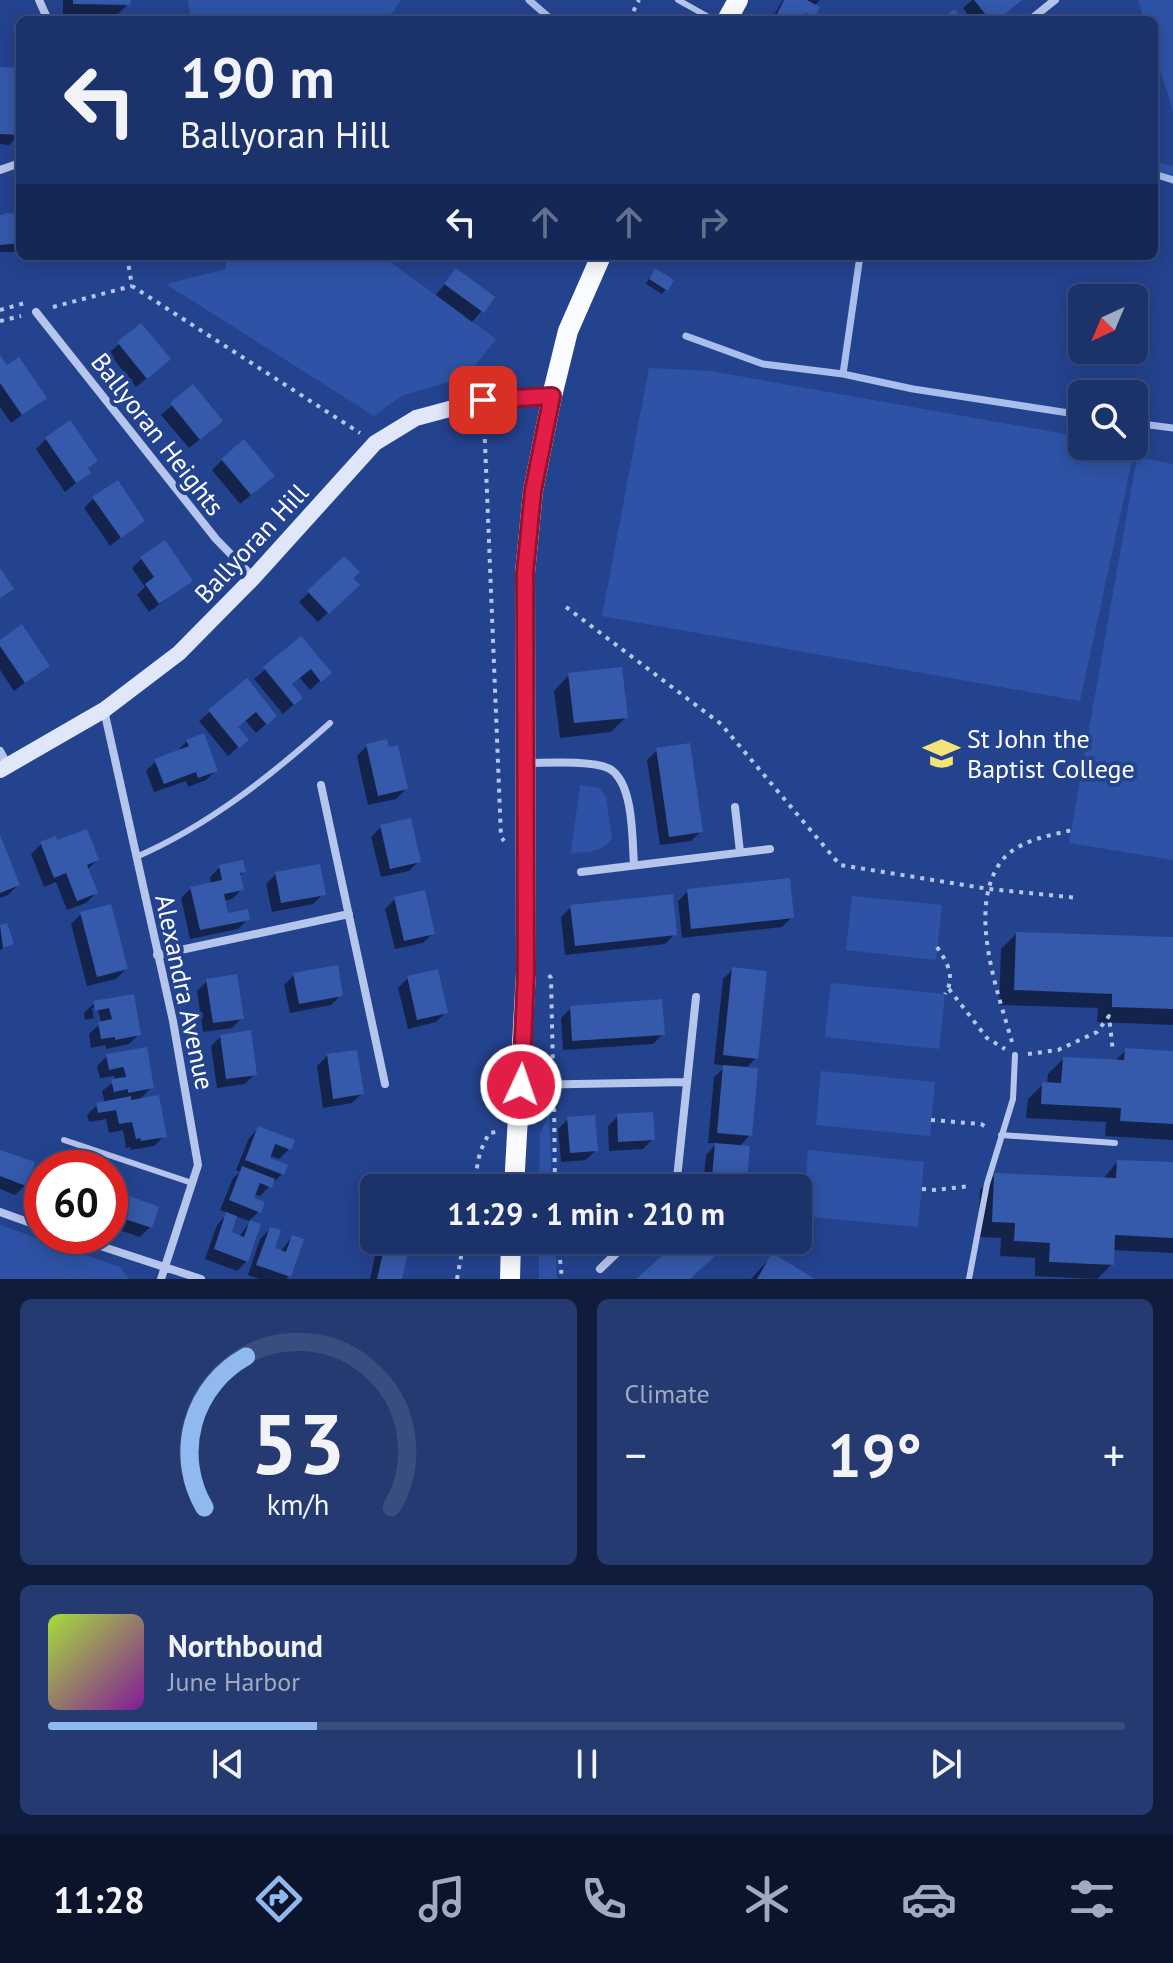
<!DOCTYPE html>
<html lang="en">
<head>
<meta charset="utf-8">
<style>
	body { margin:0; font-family:"PT Sans",sans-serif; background:#243a71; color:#f1f3f6; height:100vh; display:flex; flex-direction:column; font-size:30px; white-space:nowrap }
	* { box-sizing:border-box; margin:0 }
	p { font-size:26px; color:#a0aac1 }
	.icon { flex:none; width:44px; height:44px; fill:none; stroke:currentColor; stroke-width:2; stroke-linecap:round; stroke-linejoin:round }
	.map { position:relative; height:1279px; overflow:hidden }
	.sheet { display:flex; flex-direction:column; gap:20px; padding:20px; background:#0f1c3b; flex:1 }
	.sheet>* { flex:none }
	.banner { position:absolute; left:16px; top:16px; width:1142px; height:244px; border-radius:12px; box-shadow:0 4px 20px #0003,0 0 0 2px #394d7e; background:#1b326b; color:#f1f3f6; overflow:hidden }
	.needle { width:52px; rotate:224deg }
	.tools { position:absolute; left:1068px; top:284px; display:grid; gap:16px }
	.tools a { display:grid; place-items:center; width:80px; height:80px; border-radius:12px; background:#1b326b; box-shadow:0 4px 20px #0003,0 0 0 2px #394d7e; font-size:40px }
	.speed { position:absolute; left:24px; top:1150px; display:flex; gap:16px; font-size:40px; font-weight:700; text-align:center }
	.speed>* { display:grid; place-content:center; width:104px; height:104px; border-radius:50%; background:#1b326b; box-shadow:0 4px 20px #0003,0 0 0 2px #394d7e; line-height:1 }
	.speed .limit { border:12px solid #d22; background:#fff; color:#111 }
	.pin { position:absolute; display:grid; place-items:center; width:68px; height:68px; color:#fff; margin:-34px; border-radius:16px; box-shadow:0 4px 12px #0006 }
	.me { position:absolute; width:88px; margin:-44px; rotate:3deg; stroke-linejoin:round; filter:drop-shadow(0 0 6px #0008) }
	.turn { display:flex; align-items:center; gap:28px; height:168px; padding:0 32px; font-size:36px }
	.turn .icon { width:104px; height:104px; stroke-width:2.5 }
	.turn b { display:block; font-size:56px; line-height:68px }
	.lanes { display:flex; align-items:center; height:76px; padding:0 32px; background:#0003; justify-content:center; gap:40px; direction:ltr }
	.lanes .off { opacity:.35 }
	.big { font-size:60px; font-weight:800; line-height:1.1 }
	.sheet .tile { flex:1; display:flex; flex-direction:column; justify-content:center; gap:12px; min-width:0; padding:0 28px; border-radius:12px; background:#243a71 }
	.sheet .dial { align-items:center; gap:0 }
	.dial svg { height:208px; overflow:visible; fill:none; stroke:#394d7e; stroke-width:7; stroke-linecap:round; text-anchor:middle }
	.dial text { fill:#f1f3f6; stroke:none }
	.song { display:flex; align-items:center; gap:24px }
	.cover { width:96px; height:96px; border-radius:12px; background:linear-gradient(135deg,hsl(80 70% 55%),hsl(290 70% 35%)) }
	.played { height:8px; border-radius:4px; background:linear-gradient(90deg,#90b9f0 25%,#394d7e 25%) }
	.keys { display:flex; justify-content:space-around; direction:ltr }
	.heat { display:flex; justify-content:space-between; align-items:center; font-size:44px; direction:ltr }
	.sheet .tiles { flex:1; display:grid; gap:20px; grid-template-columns:1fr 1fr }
	.tile:last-child { grid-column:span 2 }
	.trip { position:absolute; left:360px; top:1174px; width:452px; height:80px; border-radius:12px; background:#1b326b; box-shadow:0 4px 20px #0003,0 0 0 2px #394d7e; font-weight:800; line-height:80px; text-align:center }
	.dock { display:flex; height:128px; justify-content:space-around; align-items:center; background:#0b142b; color:#a0aac1 }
	.dock .icon { width:56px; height:56px }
	.dock .active { color:#90b9f0 }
	.dock b { font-size:36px; color:#f1f3f6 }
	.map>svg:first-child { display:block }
</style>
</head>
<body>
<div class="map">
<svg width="1173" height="1279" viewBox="0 0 1173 1279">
	<rect width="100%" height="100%" fill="#24438f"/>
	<path fill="#2e53a6" d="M188,0H401L387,20H191Z
		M1138,0H1173V111L1154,51V20H1144Z
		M1154,162L1173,166V180L1154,174Z
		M225,256H382L496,339L466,377L401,396L374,416L166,284L226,269Z
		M649,368L710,371L1082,437V446H1135L1080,701L602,616Z
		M1137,457L1173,464V860L1069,843Z
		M580,785L599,788L606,797L612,838C601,853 589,852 571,853Z
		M852,896L942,905L936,960L846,950Z
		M831,983L945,994L939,1049L825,1037Z
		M821,1071L935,1082L930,1136L816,1125Z
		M549,1114L552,1188H539L540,1134Z
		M808,1150L924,1162L918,1227L802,1216Z
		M0,1225L120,1267L129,1279H0Z
		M539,1240H555L557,1279H539Z"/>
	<path fill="#0007" d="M63,0H128V4L118,14H63Z
		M783,0H820L814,6V16L810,20H771Z
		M972,0H1020L997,20H972L963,8Z
		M0,69L20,70L19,135L9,145L0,144Z
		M20,215V250L16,252H0V217Z
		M651,275L666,289L662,294L646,284Z
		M447,281L493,298L472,322L436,295Z
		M119,344L158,369L136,387L109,353Z
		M0,358L7,368L45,398L11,423L0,407Z
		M193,387L211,430L189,448L161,415Z
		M46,439L95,461L86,470L88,473L65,492L36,449Z
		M222,460L262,486L240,504L212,470Z
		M94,498L143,520L110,546L84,508Z
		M141,559L191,581L149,612L137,595L145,587L132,568Z
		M344,559L351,578L357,585L318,622L299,602Z
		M301,639L329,673L310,690L300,678L290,685L301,698L283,714L254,679Z
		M0,642L48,665L14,691L0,670Z
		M569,675L626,717L611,732L560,738L554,691Z
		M246,681L275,716L256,733L245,720L236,728L246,740L228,756L199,721Z
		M187,741L216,770L206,780L188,787L186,781L154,792L146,771L156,761L177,751Z
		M367,746L406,789L396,799L368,805L357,756Z
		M657,750L701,831L691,841L660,845L647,760Z
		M381,827L419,861L409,871L381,877L371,837Z
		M0,840L18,885L8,895L0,898Z
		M41,844L97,860L87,870L96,893L86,903L67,910L56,882L44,887L31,854Z
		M220,867L244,871L239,876L242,889L232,899L223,901L227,916L248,919L238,929L190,939L181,898L191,888L211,884L210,877Z
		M276,874L323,894L313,904L272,912L266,884Z
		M688,891L792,917L782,927L682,938L678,901Z
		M395,899L433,933L423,943L395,949L385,909Z
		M571,907L675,934L665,944L565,955L561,917Z
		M81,914L126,969L116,979L87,986L71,924Z
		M6,926L12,943L0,950V927Z
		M1016,934L1173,939V1025L1097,1022L1098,1008L999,1005L1001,949Z
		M733,969L756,1058L745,1069L750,1135L739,1147L744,1188H703L706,1155L717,1143H708L714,1077L726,1066L714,1064L723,979Z
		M294,975L341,995L331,1005L290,1013L284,985Z
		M408,978L446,1012L436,1022L408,1029L398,988Z
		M207,981L242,1018L232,1028L203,1032L197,991Z
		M132,996L139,1034L129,1044L106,1049L105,1045L91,1048L89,1034L101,1023L100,1017L97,1008H92L94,1018L85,1020L84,1013L94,1003Z
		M571,1008L663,1034L653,1044L563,1050L561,1018Z
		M221,1036L255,1074L245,1084L217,1088L211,1046Z
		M1126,1050L1173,1053V1140L1105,1136L1106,1122L1026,1118L1028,1099L1043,1084H1047L1048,1074L1063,1059L1114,1062Z
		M107,1056L152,1087L138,1101L164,1136L154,1146L131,1150L130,1147L126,1148L123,1130L109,1133L106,1119L89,1122L87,1115L97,1105L105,1103L102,1091L115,1081L114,1076L100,1078L97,1066Z
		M327,1056L362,1093L352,1103L323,1108L317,1066Z
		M618,1116L653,1139L643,1149L609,1151L608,1126Z
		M568,1119L596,1150L586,1160L561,1162L558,1129Z
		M259,1128L289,1149L279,1159L269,1155L267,1159L282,1174L260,1196L253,1194L251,1199L259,1211L249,1221L235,1216L229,1233L239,1237L250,1222L247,1261L237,1271L205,1259L217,1225L228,1213L220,1210L233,1178L240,1172L236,1170L249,1138Z
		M0,1152L25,1185L15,1195L0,1189Z
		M1117,1162L1173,1164V1253L1112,1250V1264L1097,1279L1035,1276V1258L1000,1256L1001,1238L978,1237L980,1190L995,1175L1102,1180Z
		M42,1169V1203L26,1197L32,1179Z
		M124,1196L150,1227L140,1237L110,1227L114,1206Z
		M270,1229L272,1249L280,1252L292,1237L289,1276L286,1279H259L248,1275L260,1239Z
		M683,1240H734L730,1243L700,1240L689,1279H639Z
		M386,1242L400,1279H370L376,1252Z
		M773,1255L811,1279H751Z"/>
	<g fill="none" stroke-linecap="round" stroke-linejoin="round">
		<path stroke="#a9beec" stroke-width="7" d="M529,0L552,20
			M1154,174L1173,180
			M860,256L843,374L913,389L1082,415
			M686,336L763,364L843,374
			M1134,423L1173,428"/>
	</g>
	<path fill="#3559ab" d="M73,0H131L130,5L73,4Z
		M784,0H807L820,7L815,17L806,13L803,20H774Z
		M974,0H1022L998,20H990Z
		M954,9L964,20H941Z
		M0,67L20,68V135L0,134Z
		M5,213L20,214V243L0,245V215H5Z
		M456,268L495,297L484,313L444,284Z
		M655,268L674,280L668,291L649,279Z
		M141,323L171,359L147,379L117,342Z
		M0,355L7,365L19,357L47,398L22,415L0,383Z
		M193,384L223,421L200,440L170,403Z
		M70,420L98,461L88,468L91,473L76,483L45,438Z
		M244,439L275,476L251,495L221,459Z
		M118,480L145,521L121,538L92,497Z
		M165,540L193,581L159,604L145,584L154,577L140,557Z
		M344,556L360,572L353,578L360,585L329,614L307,591Z
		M0,568L14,589L0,598Z
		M22,624L50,666L25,683L0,646V640Z
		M301,636L332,673L321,682L311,669L292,684L303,698L294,705L263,667Z
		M622,667L628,718L574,723L568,673Z
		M247,678L277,716L267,725L256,712L238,727L249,740L239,748L208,710Z
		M204,733L218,771L198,778L196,772L164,784L154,759L189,746L186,740Z
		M387,739L389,747L398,745L408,789L378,796L366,744Z
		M690,743L703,832L669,837L656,748Z
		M411,818L421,862L390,869L380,825Z
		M87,829L99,860L87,865L98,893L77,901L66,873L54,878L40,842L56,836L57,840Z
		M0,835L20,885L0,893Z
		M243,860L246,872L240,873L244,890L224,894L228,913L248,909L250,920L200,930L190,887L222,880L219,865Z
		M320,864L326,895L281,903L275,872Z
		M790,878L794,918L691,929L687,889Z
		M425,890L435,934L404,941L394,897Z
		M673,894L677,935L575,946L570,905Z
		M111,904L128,969L97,977L80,912Z
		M7,923L14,944L3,948L0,925Z
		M1016,932L1173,937V1009L1112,1007V994L1014,990Z
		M338,965L343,996L299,1004L293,973Z
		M732,967L767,971L758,1059L723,1055Z
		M438,969L448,1013L417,1020L407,976Z
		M237,974L244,1019L213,1023L206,979Z
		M134,994L141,1035L115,1040V1037L101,1039L98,1022L112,1019L109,1008L95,1011L93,1001Z
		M662,999L665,1035L572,1041L570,1006Z
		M251,1030L257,1075L226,1079L220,1035Z
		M147,1047L154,1088L128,1093V1089L114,1092L111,1079L126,1077L125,1072L123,1067L109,1070L106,1054Z
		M1125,1048L1173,1051V1124L1120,1121L1121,1108L1041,1104L1042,1082L1061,1083L1063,1057L1124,1060Z
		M357,1050L364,1094L333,1099L327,1054Z
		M723,1065L758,1068L752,1136L717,1133Z
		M159,1095L167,1137L141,1141L140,1138L136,1139L132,1122L119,1124L116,1110L98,1113L96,1103L131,1096V1100Z
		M653,1112L655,1140L618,1142L617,1114Z
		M595,1115L598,1151L570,1153L567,1117Z
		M258,1126L295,1140L291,1150L275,1144L270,1158L288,1165L284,1175L245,1160Z
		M715,1143L750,1146L746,1188H711Z
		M0,1150L35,1162L26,1186L0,1176Z
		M1117,1160L1173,1162V1238L1115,1235L1114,1265L1049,1262L1050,1243L1014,1241L1015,1223L992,1222L994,1173L1116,1178Z
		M41,1165H42V1190L34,1187Z
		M242,1166L275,1179L272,1188L260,1183L254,1198L265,1202L261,1213L229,1200Z
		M110,1190L117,1192L110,1211Z
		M124,1194L159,1207L152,1228L116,1216Z
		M226,1212L237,1216L232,1232L244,1237L250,1220L261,1224L248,1262L214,1249Z
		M270,1227L281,1230L275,1248L286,1252L292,1235L304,1239L291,1277L256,1265Z
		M386,1240L410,1245L402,1279H377Z
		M680,1240H702L716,1255L690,1279H636Z
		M772,1253L815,1279H757Z"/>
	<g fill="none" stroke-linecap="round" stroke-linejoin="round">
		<path stroke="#b5c5eb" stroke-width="4" stroke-dasharray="4 6" stroke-linecap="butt" d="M629,20L639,0
			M127,256L132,286L360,433
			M53,307L132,286
			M0,310L25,303
			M0,321L21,316
			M484,419L501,837L504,841
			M566,607L721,724L840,865L989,889L1078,898
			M937,947C947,962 956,977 945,994
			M549,975L551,978L553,1070
			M949,989L987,1038L1005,1049
			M1012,1042C998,992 967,911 1000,863C1015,841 1048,836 1072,830
			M1028,1054L1058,1050L1097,1032L1109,1016L1113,1052
			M554,1098L555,1188
			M931,1120L981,1124L988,1128
			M473,1188L480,1152L489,1133L496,1132
			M922,1189L934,1190L971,1186
			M558,1240L562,1279
			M457,1279L464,1240"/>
		<path stroke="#b5c5eb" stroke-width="6" d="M678,0L714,20
			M136,857C208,826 272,775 330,723
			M1001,1135L1115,1143
			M64,1140L192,1183
			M969,1279L987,1184L1013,1099L1015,1055"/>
		<path stroke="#b5c5eb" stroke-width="8" d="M39,0L48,20
			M1030,20L1055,0
			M0,170L20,163
			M36,312L216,539L253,577
			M104,710L173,1021L198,1165L161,1279
			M0,751L8,766
			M528,763C547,763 595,760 610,769C634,784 632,839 634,865
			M321,785L385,1084
			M735,807L740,852
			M581,872L770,849
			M157,955L349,914
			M521,1085L687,1082
			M676,1188L696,997
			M0,1212L42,1227
			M70,1236L201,1279
			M600,1269L630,1240"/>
		<path stroke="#e0e7f9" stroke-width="16" d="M0,770L104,710L179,653L254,577L375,443L416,418L483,400L552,396"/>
		<path stroke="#f9fbff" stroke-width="20" d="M727,20L738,0
			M514,1188L526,973L525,573L533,491L552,396L568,331L601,256
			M510,1279L511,1240"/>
	</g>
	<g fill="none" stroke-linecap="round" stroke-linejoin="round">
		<defs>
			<path id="route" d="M483,400L552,396L533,491L525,573L526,973L521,1085"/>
		</defs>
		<use href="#route" stroke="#92132f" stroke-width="20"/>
		<use href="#route" stroke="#e11d48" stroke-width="14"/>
	</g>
	<defs>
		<symbol id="school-bare" viewBox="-9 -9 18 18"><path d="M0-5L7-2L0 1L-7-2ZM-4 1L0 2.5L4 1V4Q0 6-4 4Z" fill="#f6e378" stroke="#24438f" stroke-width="2.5" paint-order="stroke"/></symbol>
	</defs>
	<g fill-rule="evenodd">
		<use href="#school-bare" x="916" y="728" width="51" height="51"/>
	</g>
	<g text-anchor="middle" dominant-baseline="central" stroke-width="8" stroke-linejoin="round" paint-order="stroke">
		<g font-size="26" fill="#fff" stroke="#24438f">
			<text transform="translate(158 434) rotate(52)">Ballyoran Heights</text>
			<text transform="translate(251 543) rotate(-47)">Ballyoran Hill</text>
			<text transform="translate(185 992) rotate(78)">Alexandra Avenue</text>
		</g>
		<g font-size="26" fill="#fff" stroke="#24438f" text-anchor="start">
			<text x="967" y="738">St John the<tspan x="967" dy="30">Baptist College</tspan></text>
		</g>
	</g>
</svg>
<div class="tools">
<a><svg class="needle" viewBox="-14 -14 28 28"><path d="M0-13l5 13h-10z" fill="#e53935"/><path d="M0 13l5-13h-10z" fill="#a0aac1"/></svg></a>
<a><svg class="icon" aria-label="search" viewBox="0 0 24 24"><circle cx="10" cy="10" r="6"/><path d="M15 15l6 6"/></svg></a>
</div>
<div class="speed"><div class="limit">60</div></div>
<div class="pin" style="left:483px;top:400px;background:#d93025"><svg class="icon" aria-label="arrive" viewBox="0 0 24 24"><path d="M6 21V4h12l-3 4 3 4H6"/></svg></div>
<svg class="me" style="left:521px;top:1085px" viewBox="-20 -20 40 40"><circle r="17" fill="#e11d48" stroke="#fff" stroke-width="3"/><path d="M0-11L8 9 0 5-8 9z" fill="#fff"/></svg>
<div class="trip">11:29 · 1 min · 210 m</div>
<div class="banner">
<div class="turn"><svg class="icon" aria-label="left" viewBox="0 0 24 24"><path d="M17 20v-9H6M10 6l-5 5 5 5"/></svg><div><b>190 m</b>Ballyoran Hill</div></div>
<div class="lanes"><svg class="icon" aria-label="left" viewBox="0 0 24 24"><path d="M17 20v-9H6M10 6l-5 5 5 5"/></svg><svg class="icon off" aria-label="ahead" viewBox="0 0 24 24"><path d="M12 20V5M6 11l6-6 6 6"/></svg><svg class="icon off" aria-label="ahead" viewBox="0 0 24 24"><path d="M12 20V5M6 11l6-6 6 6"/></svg><svg class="icon off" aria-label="right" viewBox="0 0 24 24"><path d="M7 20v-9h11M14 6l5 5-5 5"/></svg></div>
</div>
</div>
<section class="sheet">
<div class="tiles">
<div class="tile dial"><svg viewBox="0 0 100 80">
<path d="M14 69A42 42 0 1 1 86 69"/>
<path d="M14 69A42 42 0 0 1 30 11" stroke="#90b9f0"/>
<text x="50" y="56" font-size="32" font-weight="700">53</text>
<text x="50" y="72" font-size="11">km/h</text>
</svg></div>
<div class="tile"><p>Climate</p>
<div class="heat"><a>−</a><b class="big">19°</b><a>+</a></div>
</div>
<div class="tile">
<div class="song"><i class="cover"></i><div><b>Northbound</b><p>June Harbor</p></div></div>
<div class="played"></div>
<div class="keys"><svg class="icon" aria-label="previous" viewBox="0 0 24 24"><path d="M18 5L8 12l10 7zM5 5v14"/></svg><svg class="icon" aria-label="pause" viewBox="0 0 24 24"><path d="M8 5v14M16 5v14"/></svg><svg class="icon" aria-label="next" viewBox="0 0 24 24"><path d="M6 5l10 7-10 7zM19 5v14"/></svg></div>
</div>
</div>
</section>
<nav class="dock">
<b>11:28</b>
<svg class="icon active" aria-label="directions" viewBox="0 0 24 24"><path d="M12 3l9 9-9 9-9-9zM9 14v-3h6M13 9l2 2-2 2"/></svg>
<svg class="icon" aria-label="music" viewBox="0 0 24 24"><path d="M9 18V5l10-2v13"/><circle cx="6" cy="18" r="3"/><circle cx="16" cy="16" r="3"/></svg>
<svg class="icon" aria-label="phone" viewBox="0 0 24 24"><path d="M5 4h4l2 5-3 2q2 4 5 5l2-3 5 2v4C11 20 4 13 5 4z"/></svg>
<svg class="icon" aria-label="climate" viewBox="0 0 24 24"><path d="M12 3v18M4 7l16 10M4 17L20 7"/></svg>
<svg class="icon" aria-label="car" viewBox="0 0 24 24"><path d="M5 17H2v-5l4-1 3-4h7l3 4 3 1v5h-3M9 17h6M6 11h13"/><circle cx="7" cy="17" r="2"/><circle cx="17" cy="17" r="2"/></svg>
<svg class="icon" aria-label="filters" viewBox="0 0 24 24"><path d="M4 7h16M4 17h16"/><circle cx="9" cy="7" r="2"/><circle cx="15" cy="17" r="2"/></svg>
</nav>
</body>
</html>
